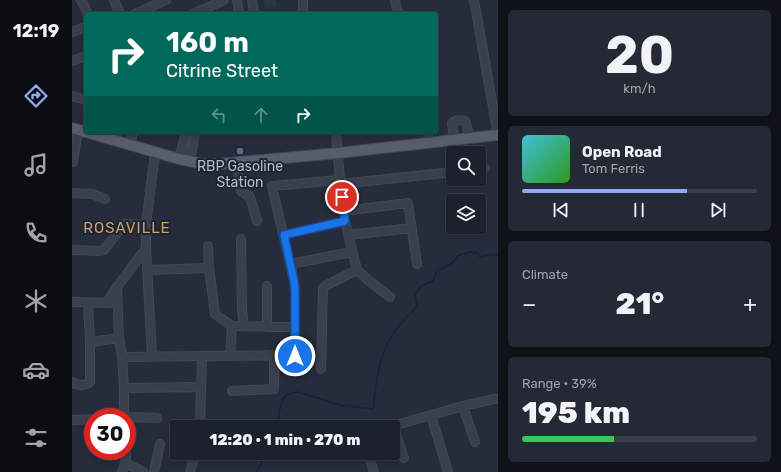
<!DOCTYPE html>
<html lang="en">
<head>
<meta charset="utf-8">
<style>
	body { margin:0; font-family:Rubik,sans-serif; background:#252935; color:#f1f3f6; height:100vh; display:flex; flex-direction:column; font-size:15px; white-space:nowrap }
	* { box-sizing:border-box; margin:0 }
	p { font-size:13px; color:#a0a3aa }
	.icon { flex:none; width:22px; height:22px; fill:none; stroke:currentColor; stroke-width:2; stroke-linecap:round; stroke-linejoin:round }
	.map { position:relative; flex:1; overflow:hidden }
	.details { display:flex; flex-direction:column; gap:10px; padding:10px; background:#0f1219; width:283px }
	.details>* { flex:none }
	.guide { position:absolute; left:12px; top:12px; width:354px; height:122px; border-radius:4px; box-shadow:0 2px 6px #0003,0 0 0 1px #3a3e49; background:#00695c; color:#fff; overflow:hidden }
	.controls { position:absolute; left:374px; top:146px; display:grid; gap:8px }
	.controls a { display:grid; place-items:center; width:40px; height:40px; border-radius:4px; background:#1c212d; box-shadow:0 2px 6px #0003,0 0 0 1px #3a3e49; font-size:20px }
	.speed { position:absolute; left:12px; top:408px; display:flex; gap:8px; font-size:20px; font-weight:700; text-align:center }
	.speed>* { display:grid; place-content:center; width:52px; height:52px; border-radius:50%; background:#1c212d; box-shadow:0 2px 6px #0003,0 0 0 1px #3a3e49; line-height:1 }
	.speed .limit { border:6px solid #d22; background:#fff; color:#111 }
	.pin { position:absolute; display:grid; place-items:center; width:34px; height:34px; color:#fff; margin:-17px; border:2px solid #fff; border-radius:50%; box-shadow:0 1px 4px #0007 }
	.me { position:absolute; width:44px; margin:-22px; rotate:0deg; stroke-linejoin:round; filter:drop-shadow(0 0 3px #0008) }
	.turn { display:flex; align-items:center; gap:14px; height:84px; padding:0 16px; font-size:18px }
	.turn .icon { width:52px; height:52px; stroke-width:2.5 }
	.turn b { display:block; font-size:28px; line-height:34px }
	.lanes { display:flex; align-items:center; height:38px; padding:0 16px; background:#0003; justify-content:center; gap:20px; direction:ltr }
	.lanes .off { opacity:.35 }
	.big { font-size:30px; font-weight:800; line-height:1.1 }
	.details .widget { flex:1; display:flex; flex-direction:column; justify-content:center; gap:6px; min-width:0; padding:0 14px; border-radius:6px; background:#252935 }
	.details .dial { align-items:center; gap:0 }
	.dial b { font-size:52px; line-height:1 }
	.song { display:flex; align-items:center; gap:12px }
	.cover { width:48px; height:48px; border-radius:6px; background:linear-gradient(135deg,hsl(190 70% 55%),hsl(110 70% 35%)) }
	.played { height:4px; border-radius:2px; background:linear-gradient(90deg,#8faaf2 70%,#3a3e49 70%) }
	.keys { display:flex; justify-content:space-around; direction:ltr }
	.heat { display:flex; justify-content:space-between; align-items:center; font-size:22px; direction:ltr }
	.charge { height:6px; border-radius:3px; background:linear-gradient(90deg,#34c759 39%,#3a3e49 0) }
	.trip { position:absolute; left:98px; top:420px; width:230px; height:40px; border-radius:4px; background:#1c212d; box-shadow:0 2px 6px #0003,0 0 0 1px #3a3e49; font-weight:800; line-height:40px; text-align:center }
	main { display:flex; flex:1; min-height:0 }
	.menu { display:flex; flex-direction:column; width:72px; justify-content:space-around; align-items:center; background:#0b0d12; color:#a0a3aa }
	.menu .icon { width:28px; height:28px }
	.menu .selected { color:#8faaf2 }
	.menu b { font-size:18px; color:#f1f3f6 }
	.map>svg:first-child { display:block }
</style>
</head>
<body>
<main>
<nav class="menu">
<b>12:19</b>
<svg class="icon selected" aria-label="directions" viewBox="0 0 24 24"><path d="M12 3l9 9-9 9-9-9zM9 14v-3h6M13 9l2 2-2 2"/></svg>
<svg class="icon" aria-label="music" viewBox="0 0 24 24"><path d="M9 18V5l10-2v13"/><circle cx="6" cy="18" r="3"/><circle cx="16" cy="16" r="3"/></svg>
<svg class="icon" aria-label="phone" viewBox="0 0 24 24"><path d="M5 4h4l2 5-3 2q2 4 5 5l2-3 5 2v4C11 20 4 13 5 4z"/></svg>
<svg class="icon" aria-label="climate" viewBox="0 0 24 24"><path d="M12 3v18M4 7l16 10M4 17L20 7"/></svg>
<svg class="icon" aria-label="car" viewBox="0 0 24 24"><path d="M5 17H2v-5l4-1 3-4h7l3 4 3 1v5h-3M9 17h6M6 11h13"/><circle cx="7" cy="17" r="2"/><circle cx="17" cy="17" r="2"/></svg>
<svg class="icon" aria-label="filters" viewBox="0 0 24 24"><path d="M4 7h16M4 17h16"/><circle cx="9" cy="7" r="2"/><circle cx="15" cy="17" r="2"/></svg>
</nav>
<div class="map">
<svg width="426" height="472" viewBox="0 0 426 472">
	<rect width="100%" height="100%" fill="#252c3c"/>
	<path fill="#27383d" d="M192,0H204L205,7L193,8Z"/>
	<g fill="none" stroke-linecap="round" stroke-linejoin="round">
		<path stroke="#192239" stroke-width="1.5" d="M207,427V412L211,399L216,394L226,392L268,405L301,409C304,381 307,350 326,327C332,319 339,314 345,306L343,295L348,287L361,281L365,271L379,264L387,255L398,252L406,253L408,257L418,255H426
			M184,472L195,453"/>
		<defs>
			<path id="minor" d="M9,0L16,14
				M42,0L48,14
				M165,0L167,14
				M180,0L182,14
				M231,0V14
				M323,0L326,14
				M402,0L426,135
				M63,14L94,0
				M121,14L152,0
				M0,32L14,27
				M0,61L14,56
				M0,96L14,100
				M264,132L268,180L273,221L285,270L296,280L318,297
				M356,132L357,142
				M382,139L380,123C383,120 391,119 394,122L397,138
				M58,145L61,132
				M107,159L114,132
				M0,162H1L6,130
				M118,162L123,132
				M164,162L169,191L178,197L185,221
				M407,169L413,168
				M268,184L381,172
				M0,193L20,194L33,199
				M272,211L336,203L345,264
				M212,235L273,221
				M276,235L340,228
				M169,239L170,309L172,326
				M136,246L137,268
				M0,250L28,251L32,250L52,224L74,225
				M218,264L280,252
				M76,270L137,268L143,314L160,326
				M45,287L47,338L50,357L52,388V417
				M0,302L39,303
				M16,303L18,342L47,338
				M35,303L45,287L74,248
				M195,327V286
				M80,356L74,248V225L83,152
				M158,356L160,326L223,327
				M50,357L223,355V292L222,281L200,186L268,180
				M249,369L251,288L255,285L285,270
				M0,382C5,386 13,386 18,382V342
				M52,388L129,387
				M160,391L202,389V356
				M391,406L403,442
				M359,415L376,472
				M55,417L85,418
				M0,420L21,419
				M321,426L332,458
				M128,427L130,356
				M317,427L391,406L426,398
				M296,453L302,472
				M53,463L71,472
				M50,472L54,461V451
				M82,472L88,444
				M118,472L123,453"/>
			<path id="major" d="M0,128L107,159L131,164H146L266,153L426,135"/>
		</defs>
		<use href="#minor" stroke="#424855" stroke-width="10"/>
		<use href="#major" stroke="#424855" stroke-width="12"/>
		<use href="#minor" stroke="#393f4c" stroke-width="8"/>
		<use href="#major" stroke="#575d6c" stroke-width="10"/>
	</g>
	<g fill="none" stroke-linecap="round" stroke-linejoin="round">
		<defs>
			<path id="route" d="M223,356V292L222,281L212,235L273,221L270,197"/>
		</defs>
		<use href="#route" stroke="#114b97" stroke-width="10"/>
		<use href="#route" stroke="#1a73e8" stroke-width="7"/>
	</g>
	<circle fill="#5c6f8a" stroke="#1e2431" stroke-width="1.5" cx="168" cy="151" r="4"/>
	<g text-anchor="middle" dominant-baseline="central" stroke-width="4" stroke-linejoin="round" paint-order="stroke">
		<g font-size="14" fill="#b4bac7" stroke="#1e2431">
			<text x="168" y="166">RBP Gasoline<tspan x="168" dy="16">Station</tspan></text>
		</g>
		<g font-size="15" letter-spacing="1" fill="#cea068" stroke="#1e2431">
			<text x="55" y="228">ROSAVILLE</text>
		</g>
	</g>
</svg>
<div class="controls">
<a><svg class="icon" aria-label="search" viewBox="0 0 24 24"><circle cx="10" cy="10" r="6"/><path d="M15 15l6 6"/></svg></a>
<a><svg class="icon" aria-label="layers" viewBox="0 0 24 24"><path d="M12 4l9 5-9 5-9-5zM3 14l9 5 9-5"/></svg></a>
</div>
<div class="speed"><div class="limit">30</div></div>
<div class="pin" style="left:270px;top:197px;background:#d93025"><svg class="icon" aria-label="arrive" viewBox="0 0 24 24"><path d="M6 21V4h12l-3 4 3 4H6"/></svg></div>
<svg class="me" style="left:223px;top:356px" viewBox="-20 -20 40 40"><circle r="17" fill="#1a73e8" stroke="#fff" stroke-width="3"/><path d="M0-11L8 9 0 5-8 9z" fill="#fff"/></svg>
<div class="trip">12:20 · 1 min · 270 m</div>
<div class="guide">
<div class="turn"><svg class="icon" aria-label="right" viewBox="0 0 24 24"><path d="M7 20v-9h11M14 6l5 5-5 5"/></svg><div><b>160 m</b>Citrine Street</div></div>
<div class="lanes"><svg class="icon off" aria-label="left" viewBox="0 0 24 24"><path d="M17 20v-9H6M10 6l-5 5 5 5"/></svg><svg class="icon off" aria-label="ahead" viewBox="0 0 24 24"><path d="M12 20V5M6 11l6-6 6 6"/></svg><svg class="icon" aria-label="right" viewBox="0 0 24 24"><path d="M7 20v-9h11M14 6l5 5-5 5"/></svg></div>
</div>
</div>
<section class="details">
<div class="widget dial"><b>20</b><p>km/h</p></div>
<div class="widget">
<div class="song"><i class="cover"></i><div><b>Open Road</b><p>Tom Ferris</p></div></div>
<div class="played"></div>
<div class="keys"><svg class="icon" aria-label="previous" viewBox="0 0 24 24"><path d="M18 5L8 12l10 7zM5 5v14"/></svg><svg class="icon" aria-label="pause" viewBox="0 0 24 24"><path d="M8 5v14M16 5v14"/></svg><svg class="icon" aria-label="next" viewBox="0 0 24 24"><path d="M6 5l10 7-10 7zM19 5v14"/></svg></div>
</div>
<div class="widget"><p>Climate</p>
<div class="heat"><a>−</a><b class="big">21°</b><a>+</a></div>
</div>
<div class="widget"><p>Range · 39%</p><b class="big">195 km</b><div class="charge"></div></div>
</section>
</main>
</body>
</html>
